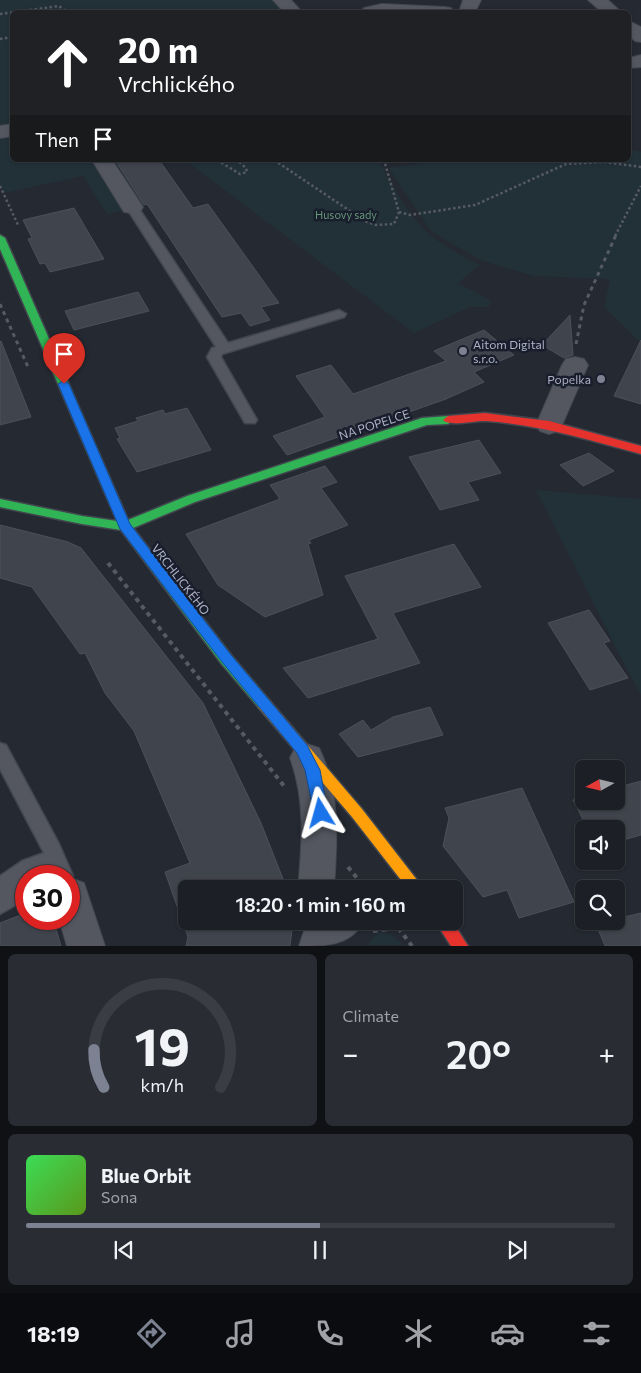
<!DOCTYPE html>
<html lang="en">
<head>
<meta charset="utf-8">
<style>
	body { margin:0; font-family:Commissioner,sans-serif; background:#292c32; color:#f1f3f6; height:100vh; display:flex; flex-direction:column; font-size:19px; white-space:nowrap }
	* { box-sizing:border-box; margin:0 }
	p { font-size:16px; color:#a0a2a7 }
	.icon { flex:none; width:28px; height:28px; fill:none; stroke:currentColor; stroke-width:2; stroke-linecap:round; stroke-linejoin:round }
	.map { position:relative; height:946px; overflow:hidden }
	.details { display:flex; flex-direction:column; gap:8px; padding:8px; background:#0f1115; flex:1 }
	.details>* { flex:none }
	.banner { position:absolute; left:10px; top:10px; width:621px; height:152px; border-radius:8px; box-shadow:0 1px 4px #0004,0 0 0 1px #3a3d43; background:#202124; color:#fff; overflow:hidden }
	.needle { width:32px; rotate:262deg }
	.tools { position:absolute; left:575px; top:760px; display:grid; gap:10px }
	.tools a { display:grid; place-items:center; width:50px; height:50px; border-radius:8px; background:#1c1f26; box-shadow:0 1px 4px #0004,0 0 0 1px #3a3d43; font-size:25px }
	.speed { position:absolute; left:15px; top:865px; display:flex; gap:10px; font-size:25px; font-weight:700; text-align:center }
	.speed>* { display:grid; place-content:center; width:65px; height:65px; border-radius:50%; background:#1c1f26; box-shadow:0 1px 4px #0004,0 0 0 1px #3a3d43; line-height:1 }
	.speed .limit { border:8px solid #d22; background:#fff; color:#111 }
	.pin { position:absolute; display:grid; place-items:center; width:42px; height:42px; color:#fff; margin:-51px -21px; border-radius:50% 50% 50% 0; rotate:-45deg; box-shadow:0 0 5px #0007 }
	.pin .icon { rotate:45deg }
	.me { position:absolute; width:55px; margin:-28px; rotate:352deg; stroke-linejoin:round; filter:drop-shadow(0 0 4px #0008) }
	.turn { display:flex; align-items:center; gap:18px; height:105px; padding:0 25px; font-size:22px }
	.turn .icon { width:65px; height:65px; stroke-width:2.5 }
	.turn b { display:block; font-size:35px; line-height:42px }
	.then { display:flex; align-items:center; height:48px; padding:0 25px; background:#0003; gap:10px; font-size:19px }
	.big { font-size:38px; font-weight:600; line-height:1.1 }
	.details .widget { flex:1; display:flex; flex-direction:column; justify-content:center; gap:8px; min-width:0; padding:0 18px; border-radius:8px; background:#292c32 }
	.details .dial { align-items:center; gap:0 }
	.dial svg { height:130px; overflow:visible; fill:none; stroke:#3a3d43; stroke-width:7; stroke-linecap:round; text-anchor:middle }
	.dial text { fill:#f1f3f6; stroke:none }
	.song { display:flex; align-items:center; gap:15px }
	.cover { width:60px; height:60px; border-radius:8px; background:linear-gradient(135deg,hsl(130 70% 55%),hsl(90 70% 35%)) }
	.played { height:5px; border-radius:2px; background:linear-gradient(90deg,#7d8292 50%,#3a3d43 50%) }
	.keys { display:flex; justify-content:space-around; direction:ltr }
	.heat { display:flex; justify-content:space-between; align-items:center; font-size:28px; direction:ltr }
	.details .tiles { flex:1; display:grid; gap:8px; grid-template-columns:1fr 1fr }
	.widget:last-child { grid-column:span 2 }
	.trip { position:absolute; left:178px; top:880px; width:285px; height:50px; border-radius:8px; background:#1c1f26; box-shadow:0 1px 4px #0004,0 0 0 1px #3a3d43; font-weight:600; line-height:50px; text-align:center }
	.tabs { display:flex; height:80px; justify-content:space-around; align-items:center; background:#0b0c0f; color:#a0a2a7 }
	.tabs .icon { width:35px; height:35px }
	.tabs .on { color:#7d8292 }
	.tabs b { font-size:22px; color:#f1f3f6 }
	.map>svg:first-child { display:block }
</style>
</head>
<body>
<div class="map">
<svg width="641" height="946" viewBox="0 0 641 946">
	<rect width="100%" height="100%" fill="#252932"/>
	<path fill="#223138" d="M0,0H273L285,12H12V160H115L144,205L107,214L83,176L4,193L0,184Z
		M629,149L641,152V343L604,307L610,279L534,276L480,260L431,231L389,168L450,160H629Z
		M185,160H378C411,218 418,235 480,265L458,283L490,300L489,307H470L414,333Z
		M536,490L641,499V695L630,675Z
		M378,932L390,934L404,945H367Z"/>
	<path fill="#40444d" stroke="#4c505a" d="M115,160H159L193,208L208,204L279,303L261,307L270,320L250,326L241,313L222,317L147,204L144,205Z
		M74,208L104,259L50,272L45,263L40,264L28,239L32,238L23,220Z
		M138,292L149,311L74,330L65,311Z
		M570,315L573,355L564,358L542,345Z
		M484,330L514,355L474,372L484,382L446,399L287,455L273,436L325,417L296,376L331,365L353,394L446,361L434,351Z
		M641,340V404L614,396Z
		M1,341L31,417L0,425V342Z
		M187,408L211,450L137,472L117,439L120,438L115,428L138,421L136,418L163,410L165,414Z
		M479,440L501,473L468,482L479,500L440,510L409,457Z
		M589,453L614,471L583,486L560,465Z
		M325,466L337,482L321,488L348,525L309,540L311,543L308,544L323,595L265,617L218,585L186,534L280,499L270,485Z
		M0,525L68,542L81,548L203,703L261,823L287,889H186V921H293L290,946H186L188,937L165,872L190,863L134,731L105,693L85,653L80,654L32,587L0,578Z
		M454,544L481,587L393,613L420,663L308,698L283,668L378,639L345,576Z
		M589,610L610,641L604,643L628,678L590,690L548,623Z
		M430,707L443,735L358,757L339,734L363,720L371,730L393,717Z
		M641,781V835L616,842V829H588L573,800L584,797V801H616V788Z
		M522,788L574,902L519,918L507,890L483,897L443,846L449,818L445,808Z
		M26,913V919H53L61,946H0V923Z
		M641,913V946H605L596,924L616,921V919Z"/>
	<g fill="none" stroke-linecap="round" stroke-linejoin="round">
		<defs>
			<path id="lane" d="M132,203L138,207L228,343L339,310L346,314L344,317L222,354L221,357L257,420L255,423H245L207,357L212,348L216,347L126,207Z
				M0,743L6,745L59,844L73,876L69,883V876H53L44,871L26,876V899L0,914V876L22,861L44,853L0,769Z"/>
			<path id="street" d="M273,0H291L302,12H284Z
				M463,0H481L475,12H459Z
				M588,0H608L621,12H602Z
				M382,4L445,7L451,8L454,12H361L364,8Z
				M629,21L641,27V42L635,41L629,35Z
				M641,55V67L629,68V58Z
				M12,124V136L0,138V126Z
				M92,160H112L143,207L140,212L132,213L124,212Z
				M575,357L584,359L588,365L562,425L558,431L549,434L540,431L536,425L562,365L566,359Z
				M307,744L319,748C341,793 337,840 334,889H298C302,844 306,801 290,758L295,748Z
				M71,878L84,883L105,946H67L59,919H69V879Z
				M313,921H364C350,946 327,946 299,946L304,931Z"/>
			<path id="fast" d="M0,235L5,238L128,520L187,496L422,418L448,416L453,420L448,424L427,425L195,502L133,528L231,655L269,700L271,704L269,708L264,709L259,708L221,663L121,530L82,524L0,507V499L82,516L117,521L0,249Z"/>
			<path id="slow" d="M264,699L269,700L362,809L424,889H408L352,817L259,708L257,704L259,700Z"/>
			<path id="jam" d="M485,413L549,421L641,446V454C590,440 540,425 487,421C476,420 449,427 443,420L448,416Z
				M435,921H452L468,946H451Z"/>
		</defs>
		<use href="#lane" stroke="#42464f" stroke-width="3"/>
		<use href="#street" stroke="#42464f" stroke-width="2"/>
		<use href="#fast" stroke="#42464f" stroke-width="3"/>
		<use href="#slow" stroke="#42464f" stroke-width="3"/>
		<use href="#jam" stroke="#42464f" stroke-width="3"/>
		<path stroke="#565a63" stroke-width="2.5" stroke-dasharray="2.5 2.5" stroke-linecap="butt" d="M0,14L59,6L67,12
			M0,39L12,37
			M217,160L240,174L247,172L246,168L237,160
			M274,160L365,221L376,225L394,224L399,212L384,160
			M0,186L18,225
			M399,212L410,215L475,205L566,164L604,162L641,167
			M615,236L641,186"/>
		<path stroke="#565a63" stroke-width="3" stroke-dasharray="4 4" stroke-linecap="butt" d="M0,304L28,367
			M576,344L584,305L616,235"/>
		<path stroke="#565a63" stroke-width="4" stroke-dasharray="4.5 4.5" stroke-linecap="butt" d="M108,563L284,786
			M348,867L366,889
			M393,921L412,946
			M373,931L398,928"/>
		<use href="#lane" fill="#545760" fill-rule="evenodd"/>
		<use href="#street" fill="#545760" fill-rule="evenodd"/>
		<use href="#fast" fill="#30b455" fill-rule="evenodd"/>
		<use href="#slow" fill="#ff9f0a" fill-rule="evenodd"/>
		<use href="#jam" fill="#e5322d" fill-rule="evenodd"/>
	</g>
	<path fill="#1a73e8" stroke="#114b97" d="M64,380L69,384L130,524L231,655L307,745L320,770L328,813L326,818L321,819L316,818L314,813L305,770L297,753L222,662L120,529L58,384Z"/>
	<g fill="#7d8292" stroke="#191e2d" stroke-width="2">
		<circle cx="463" cy="351" r="5"/>
		<circle cx="601" cy="379" r="5"/>
	</g>
	<g text-anchor="middle" dominant-baseline="central" stroke-width="5" stroke-linejoin="round" paint-order="stroke">
		<g font-size="11" fill="#649678" stroke="#191e2d">
			<text x="346" y="214">Husovy sady</text>
		</g>
		<g font-size="12" fill="#adb2c5" stroke="#191e2d" text-anchor="start">
			<text x="473" y="344">Aitom Digital<tspan x="473" dy="14">s.r.o.</tspan></text>
			<text x="591" y="379" text-anchor="end">Popelka</text>
		</g>
		<g font-size="12" fill="#adb2c5" stroke="#191e2d">
			<text transform="translate(374 424) rotate(-18)">NA POPELCE</text>
			<text transform="translate(181 579) rotate(52)">VRCHLICKÉHO</text>
		</g>
	</g>
</svg>
<div class="tools">
<a><svg class="needle" viewBox="-14 -14 28 28"><path d="M0-13l5 13h-10z" fill="#e53935"/><path d="M0 13l5-13h-10z" fill="#a0a2a7"/></svg></a>
<a><svg class="icon" aria-label="sound" viewBox="0 0 24 24"><path d="M4 9h4l5-4v14l-5-4H4zM17 9q2 3 0 6"/></svg></a>
<a><svg class="icon" aria-label="search" viewBox="0 0 24 24"><circle cx="10" cy="10" r="6"/><path d="M15 15l6 6"/></svg></a>
</div>
<div class="speed"><div class="limit">30</div></div>
<div class="pin" style="left:64px;top:384px;background:#d93025"><svg class="icon" aria-label="arrive" viewBox="0 0 24 24"><path d="M6 21V4h12l-3 4 3 4H6"/></svg></div>
<svg class="me" style="left:321px;top:813px" viewBox="-20 -20 40 40"><path d="M0-17L14 15 0 8-14 15z" fill="#1a73e8" stroke="#fff" stroke-width="4"/></svg>
<div class="trip">18:20 · 1 min · 160 m</div>
<div class="banner">
<div class="turn"><svg class="icon" aria-label="ahead" viewBox="0 0 24 24"><path d="M12 20V5M6 11l6-6 6 6"/></svg><div><b>20 m</b>Vrchlického</div></div>
<div class="then">Then<svg class="icon" aria-label="arrive" viewBox="0 0 24 24"><path d="M6 21V4h12l-3 4 3 4H6"/></svg></div>
</div>
</div>
<section class="details">
<div class="tiles">
<div class="widget dial"><svg viewBox="0 0 100 80">
<path d="M14 69A42 42 0 1 1 86 69"/>
<path d="M14 69A42 42 0 0 1 8 46" stroke="#7d8292"/>
<text x="50" y="56" font-size="32" font-weight="700">19</text>
<text x="50" y="72" font-size="11">km/h</text>
</svg></div>
<div class="widget"><p>Climate</p>
<div class="heat"><a>−</a><b class="big">20°</b><a>+</a></div>
</div>
<div class="widget">
<div class="song"><i class="cover"></i><div><b>Blue Orbit</b><p>Sona</p></div></div>
<div class="played"></div>
<div class="keys"><svg class="icon" aria-label="previous" viewBox="0 0 24 24"><path d="M18 5L8 12l10 7zM5 5v14"/></svg><svg class="icon" aria-label="pause" viewBox="0 0 24 24"><path d="M8 5v14M16 5v14"/></svg><svg class="icon" aria-label="next" viewBox="0 0 24 24"><path d="M6 5l10 7-10 7zM19 5v14"/></svg></div>
</div>
</div>
</section>
<nav class="tabs">
<b>18:19</b>
<svg class="icon on" aria-label="directions" viewBox="0 0 24 24"><path d="M12 3l9 9-9 9-9-9zM9 14v-3h6M13 9l2 2-2 2"/></svg>
<svg class="icon" aria-label="music" viewBox="0 0 24 24"><path d="M9 18V5l10-2v13"/><circle cx="6" cy="18" r="3"/><circle cx="16" cy="16" r="3"/></svg>
<svg class="icon" aria-label="phone" viewBox="0 0 24 24"><path d="M5 4h4l2 5-3 2q2 4 5 5l2-3 5 2v4C11 20 4 13 5 4z"/></svg>
<svg class="icon" aria-label="climate" viewBox="0 0 24 24"><path d="M12 3v18M4 7l16 10M4 17L20 7"/></svg>
<svg class="icon" aria-label="car" viewBox="0 0 24 24"><path d="M5 17H2v-5l4-1 3-4h7l3 4 3 1v5h-3M9 17h6M6 11h13"/><circle cx="7" cy="17" r="2"/><circle cx="17" cy="17" r="2"/></svg>
<svg class="icon" aria-label="filters" viewBox="0 0 24 24"><path d="M4 7h16M4 17h16"/><circle cx="9" cy="7" r="2"/><circle cx="15" cy="17" r="2"/></svg>
</nav>
</body>
</html>
